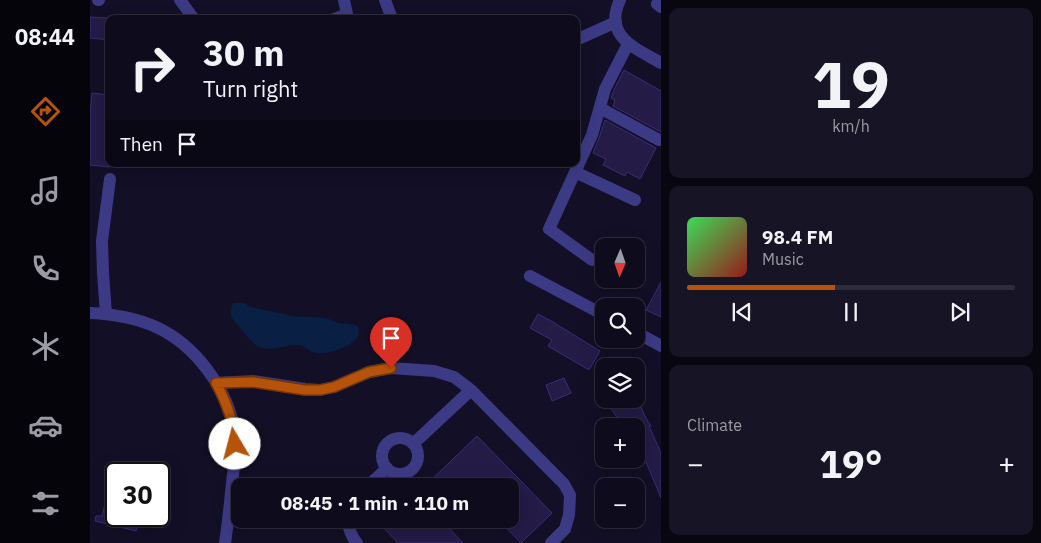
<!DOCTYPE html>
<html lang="en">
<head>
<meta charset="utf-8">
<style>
	body { margin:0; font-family:"IBM Plex Sans",sans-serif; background:#171425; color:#f1f3f6; height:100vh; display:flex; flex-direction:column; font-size:19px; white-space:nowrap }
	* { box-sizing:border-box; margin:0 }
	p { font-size:16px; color:#9b9ba3 }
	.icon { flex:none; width:28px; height:28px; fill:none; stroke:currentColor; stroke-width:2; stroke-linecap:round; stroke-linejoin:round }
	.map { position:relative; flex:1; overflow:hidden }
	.side { display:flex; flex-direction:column; gap:8px; padding:8px; background:#08060f; width:380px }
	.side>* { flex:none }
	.guide { position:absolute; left:15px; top:15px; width:475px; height:152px; border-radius:10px; box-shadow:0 5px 20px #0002,0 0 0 1px #2e2b3b; background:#0e0b1c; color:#f1f3f6; overflow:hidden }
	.needle { width:32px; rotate:182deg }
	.fabs { position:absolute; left:505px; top:238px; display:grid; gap:10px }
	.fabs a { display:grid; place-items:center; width:50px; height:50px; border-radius:10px; background:#0e0b1c; box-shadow:0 5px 20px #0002,0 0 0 1px #2e2b3b; font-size:25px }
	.speed { position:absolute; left:15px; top:462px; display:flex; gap:10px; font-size:25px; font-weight:700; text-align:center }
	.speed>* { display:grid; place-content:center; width:65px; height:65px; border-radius:50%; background:#0e0b1c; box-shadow:0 5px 20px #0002,0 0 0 1px #2e2b3b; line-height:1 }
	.speed .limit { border:2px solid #111; border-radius:8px; background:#fff; color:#111 }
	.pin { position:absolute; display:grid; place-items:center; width:42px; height:42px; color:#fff; margin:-51px -21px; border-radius:50% 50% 50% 0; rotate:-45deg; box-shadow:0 0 5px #0007 }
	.pin .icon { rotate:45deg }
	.me { position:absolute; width:55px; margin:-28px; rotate:352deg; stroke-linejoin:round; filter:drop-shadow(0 0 4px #0008) }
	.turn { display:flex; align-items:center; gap:18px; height:105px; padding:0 15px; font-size:22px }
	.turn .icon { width:65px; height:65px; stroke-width:2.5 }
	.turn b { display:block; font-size:35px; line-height:42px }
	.then { display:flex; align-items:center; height:48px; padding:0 15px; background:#0003; gap:10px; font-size:19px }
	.big { font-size:38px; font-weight:700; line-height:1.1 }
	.side .card { flex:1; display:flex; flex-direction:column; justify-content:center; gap:8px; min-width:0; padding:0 18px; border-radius:10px; background:#171425 }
	.side .dial { align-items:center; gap:0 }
	.dial b { font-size:65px; line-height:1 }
	.song { display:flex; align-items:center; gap:15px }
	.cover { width:60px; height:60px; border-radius:8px; background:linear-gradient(135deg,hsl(130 70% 55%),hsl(0 70% 35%)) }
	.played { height:5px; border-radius:2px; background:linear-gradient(90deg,#b45309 45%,#2e2b3b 45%) }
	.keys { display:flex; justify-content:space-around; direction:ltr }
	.heat { display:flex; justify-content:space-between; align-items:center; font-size:28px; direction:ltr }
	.trip { position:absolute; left:141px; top:478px; width:288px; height:50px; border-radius:10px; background:#0e0b1c; box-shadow:0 5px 20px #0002,0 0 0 1px #2e2b3b; font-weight:700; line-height:50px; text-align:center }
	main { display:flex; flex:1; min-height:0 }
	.menu { display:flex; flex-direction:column; width:90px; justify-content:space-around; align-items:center; background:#06040b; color:#9b9ba3 }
	.menu .icon { width:35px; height:35px }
	.menu .selected { color:#b45309 }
	.menu b { font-size:22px; color:#f1f3f6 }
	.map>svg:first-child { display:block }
</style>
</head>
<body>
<main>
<nav class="menu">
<b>08:44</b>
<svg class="icon selected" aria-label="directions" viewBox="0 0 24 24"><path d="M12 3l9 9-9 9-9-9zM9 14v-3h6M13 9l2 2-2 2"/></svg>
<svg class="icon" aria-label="music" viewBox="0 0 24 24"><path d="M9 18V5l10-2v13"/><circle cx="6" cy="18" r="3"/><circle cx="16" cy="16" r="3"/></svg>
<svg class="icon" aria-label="phone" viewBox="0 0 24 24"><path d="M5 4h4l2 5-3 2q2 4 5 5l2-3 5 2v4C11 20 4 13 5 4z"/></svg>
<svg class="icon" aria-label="climate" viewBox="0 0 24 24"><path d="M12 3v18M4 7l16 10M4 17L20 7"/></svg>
<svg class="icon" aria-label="car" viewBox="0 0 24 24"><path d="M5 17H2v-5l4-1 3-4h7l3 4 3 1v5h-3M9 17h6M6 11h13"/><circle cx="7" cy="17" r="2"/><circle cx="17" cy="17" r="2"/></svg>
<svg class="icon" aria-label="filters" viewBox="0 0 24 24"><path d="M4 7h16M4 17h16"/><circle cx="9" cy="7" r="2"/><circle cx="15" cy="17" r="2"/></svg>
</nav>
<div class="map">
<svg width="571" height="543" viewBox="0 0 571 543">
	<rect width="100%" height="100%" fill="#130f26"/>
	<path fill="#0a1f44" d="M144,303H154L161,307L203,316L236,318L249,323L266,325L269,328C268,330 269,333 268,336C264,346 237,355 227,353C219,352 214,344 206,345C195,345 183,351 171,348C162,345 148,325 141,317C140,311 140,307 144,303Z"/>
	<path fill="#241b47" stroke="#3b2d73" d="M0,17L19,18V40L0,38Z
		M534,70L571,91V132L523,106L525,100L521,98L523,92Z
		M2,93L19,95V167L0,165V114Z
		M515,120L566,148L550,179L537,172L535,176L513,165L516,159L503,153L509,138Z
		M571,282V317L556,310Z
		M448,314L461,321L510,351L499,370L458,346L462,340L440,328Z
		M474,378L481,393L462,401L456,385Z
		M546,397L557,420L561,426H559L571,453V498L556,462L546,467V426H533L519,406L530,399H542L546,405Z
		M387,436L462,513L431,543L408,519H420V486H335Z
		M15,504L26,507V516H49L46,531L5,521L6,516H12Z
		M301,519H363L356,525L373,543H308L293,527Z"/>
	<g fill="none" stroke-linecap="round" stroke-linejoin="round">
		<path stroke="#3d3a85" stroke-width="12" d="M8,0H9
			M90,0L104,19
			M295,0L302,19
			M530,0C513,36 545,48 571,63
			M569,0L567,4L571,7
			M244,19L257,14L254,0
			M486,40L526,22
			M510,108L569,140
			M485,172L545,200
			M502,260L459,229L502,135L515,89L538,44
			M440,276L514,315
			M0,313C22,314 46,318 66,327C106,345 139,391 145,433C147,450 144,466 142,483C140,503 138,523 135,543
			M16,314L13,273L12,241L20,179
			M546,332L571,346
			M126,383L163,381L215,389L230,390L244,387L279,372L301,368L344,371L364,377L381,390L474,484L480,495L479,515L475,529L461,543
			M292 456a18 18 0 1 1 36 0a18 18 0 1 1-36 0Z
			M323,444L381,390
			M278,486L297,468
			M258,519C257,527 262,537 267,543"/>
	</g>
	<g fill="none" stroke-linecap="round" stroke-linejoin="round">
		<defs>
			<path id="route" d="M145,444C144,422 137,403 126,383L163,382L215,390H230L244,387L279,372L301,368"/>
		</defs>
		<use href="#route" stroke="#753606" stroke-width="12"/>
		<use href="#route" stroke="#b45309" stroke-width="9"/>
	</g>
</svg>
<div class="fabs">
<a><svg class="needle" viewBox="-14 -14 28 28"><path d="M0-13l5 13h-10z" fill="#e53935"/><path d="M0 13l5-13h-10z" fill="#9b9ba3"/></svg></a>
<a><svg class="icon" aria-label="search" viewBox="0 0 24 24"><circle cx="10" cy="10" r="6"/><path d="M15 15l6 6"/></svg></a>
<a><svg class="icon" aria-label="layers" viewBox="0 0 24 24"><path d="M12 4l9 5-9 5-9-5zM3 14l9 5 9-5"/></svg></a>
<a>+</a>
<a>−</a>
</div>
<div class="speed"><div class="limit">30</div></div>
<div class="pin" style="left:301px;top:368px;background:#d93025"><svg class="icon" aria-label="arrive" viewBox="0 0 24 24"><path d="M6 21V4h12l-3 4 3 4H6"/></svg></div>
<svg class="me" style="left:145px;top:444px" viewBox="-20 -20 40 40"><circle r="19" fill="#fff"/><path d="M0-13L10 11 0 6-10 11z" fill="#b45309"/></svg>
<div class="trip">08:45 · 1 min · 110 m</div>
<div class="guide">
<div class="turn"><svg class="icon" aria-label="right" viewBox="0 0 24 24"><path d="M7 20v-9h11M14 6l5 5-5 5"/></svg><div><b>30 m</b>Turn right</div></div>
<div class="then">Then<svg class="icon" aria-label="arrive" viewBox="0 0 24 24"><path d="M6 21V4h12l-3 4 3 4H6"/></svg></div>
</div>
</div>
<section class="side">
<div class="card dial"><b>19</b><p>km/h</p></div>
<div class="card">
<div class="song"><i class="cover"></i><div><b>98.4 FM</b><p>Music</p></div></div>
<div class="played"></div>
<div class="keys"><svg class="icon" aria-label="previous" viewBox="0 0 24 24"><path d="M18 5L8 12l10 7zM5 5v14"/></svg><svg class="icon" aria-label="pause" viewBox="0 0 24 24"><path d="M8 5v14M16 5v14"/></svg><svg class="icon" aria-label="next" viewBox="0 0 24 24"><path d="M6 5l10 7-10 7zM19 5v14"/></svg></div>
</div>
<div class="card"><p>Climate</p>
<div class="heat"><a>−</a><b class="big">19°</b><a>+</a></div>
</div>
</section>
</main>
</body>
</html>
